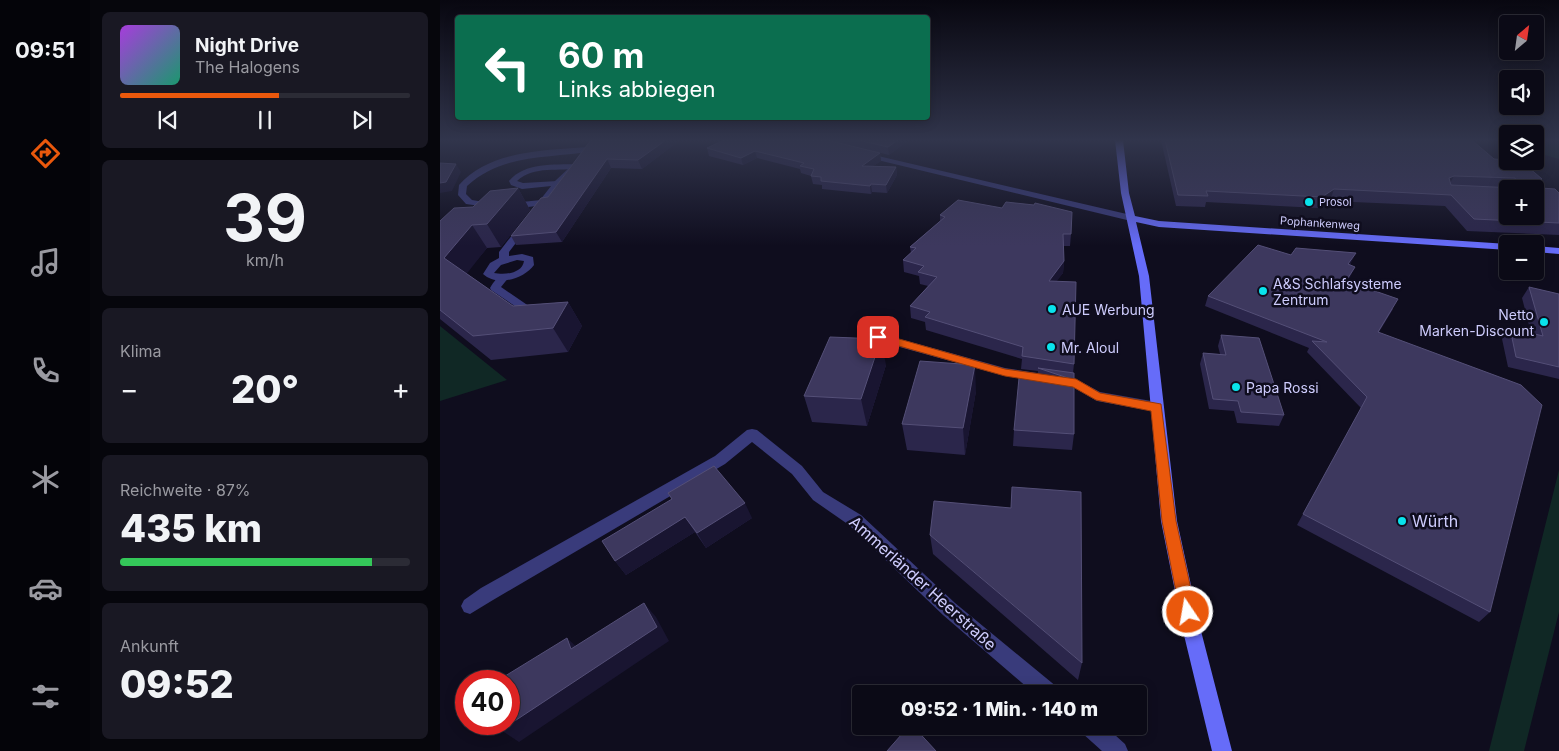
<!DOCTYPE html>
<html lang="de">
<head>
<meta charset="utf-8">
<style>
	body { margin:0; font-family:Inter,sans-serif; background:#191823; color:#f1f3f6; height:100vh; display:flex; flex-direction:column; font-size:19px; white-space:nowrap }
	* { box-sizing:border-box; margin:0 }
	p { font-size:16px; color:#9a9aa1 }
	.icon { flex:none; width:28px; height:28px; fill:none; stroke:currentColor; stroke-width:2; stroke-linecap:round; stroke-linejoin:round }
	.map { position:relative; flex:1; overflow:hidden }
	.drawer { display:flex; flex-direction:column; gap:12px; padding:12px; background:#06060c; width:350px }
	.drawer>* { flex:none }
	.hud { position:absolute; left:15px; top:15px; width:475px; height:105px; border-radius:5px; box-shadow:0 2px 12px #0003,0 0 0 1px #2b2b35; background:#0b6e4f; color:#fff; overflow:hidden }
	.needle { width:32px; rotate:29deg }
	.tools { position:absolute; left:1059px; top:15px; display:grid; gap:10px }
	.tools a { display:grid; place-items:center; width:45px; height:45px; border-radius:5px; background:#0b0a16; box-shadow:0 2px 12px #0003,0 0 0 1px #2b2b35; font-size:25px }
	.speed { position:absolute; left:15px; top:670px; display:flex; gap:10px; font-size:25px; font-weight:700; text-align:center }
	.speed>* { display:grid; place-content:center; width:65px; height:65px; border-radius:50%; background:#0b0a16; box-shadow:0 2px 12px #0003,0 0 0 1px #2b2b35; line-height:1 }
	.speed .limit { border:8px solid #d22; background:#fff; color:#111 }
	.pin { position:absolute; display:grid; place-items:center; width:42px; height:42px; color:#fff; margin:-21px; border-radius:10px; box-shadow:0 2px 8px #0006 }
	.me { position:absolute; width:55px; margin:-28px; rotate:348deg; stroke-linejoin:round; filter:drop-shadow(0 0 4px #0008) }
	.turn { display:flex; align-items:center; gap:18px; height:105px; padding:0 20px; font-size:22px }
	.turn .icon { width:65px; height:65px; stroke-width:2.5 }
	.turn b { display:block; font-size:35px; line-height:42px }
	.big { font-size:38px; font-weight:800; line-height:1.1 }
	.drawer .widget { flex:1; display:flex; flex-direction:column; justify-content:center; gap:8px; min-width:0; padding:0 18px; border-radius:8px; background:#191823 }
	.drawer .dial { align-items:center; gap:0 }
	.dial b { font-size:65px; line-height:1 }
	.song { display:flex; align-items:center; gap:15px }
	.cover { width:60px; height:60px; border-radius:8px; background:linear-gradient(135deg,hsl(280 70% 55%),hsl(160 70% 35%)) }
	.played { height:5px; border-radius:2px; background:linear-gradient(90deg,#ea580c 55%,#2b2b35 55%) }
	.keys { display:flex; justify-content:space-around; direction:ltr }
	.heat { display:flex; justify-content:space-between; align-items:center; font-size:28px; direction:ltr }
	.charge { height:8px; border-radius:4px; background:linear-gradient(90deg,#34c759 87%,#2b2b35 0) }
	.trip { position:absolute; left:412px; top:685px; width:295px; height:50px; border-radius:5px; background:#0b0a16; box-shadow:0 2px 12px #0003,0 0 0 1px #2b2b35; font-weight:800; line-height:50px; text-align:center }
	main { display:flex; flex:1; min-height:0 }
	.tabs { display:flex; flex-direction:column; width:90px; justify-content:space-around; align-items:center; background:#040409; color:#9a9aa1 }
	.tabs .icon { width:35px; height:35px }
	.tabs .on { color:#ea580c }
	.tabs b { font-size:22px; color:#f1f3f6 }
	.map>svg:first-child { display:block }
</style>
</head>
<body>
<main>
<nav class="tabs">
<b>09:51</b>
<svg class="icon on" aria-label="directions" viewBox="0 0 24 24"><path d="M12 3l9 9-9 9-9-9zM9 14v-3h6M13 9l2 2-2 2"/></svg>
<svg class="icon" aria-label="music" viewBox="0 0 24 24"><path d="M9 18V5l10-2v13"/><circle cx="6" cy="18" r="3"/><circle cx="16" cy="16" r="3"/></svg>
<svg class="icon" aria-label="phone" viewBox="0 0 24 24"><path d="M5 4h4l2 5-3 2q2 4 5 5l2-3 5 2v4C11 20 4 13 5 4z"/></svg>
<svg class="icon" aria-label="climate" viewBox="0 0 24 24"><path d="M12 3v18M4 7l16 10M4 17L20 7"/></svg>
<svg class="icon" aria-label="car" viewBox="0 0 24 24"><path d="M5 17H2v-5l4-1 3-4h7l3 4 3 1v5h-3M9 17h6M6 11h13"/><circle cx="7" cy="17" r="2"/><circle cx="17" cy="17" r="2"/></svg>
<svg class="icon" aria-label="filters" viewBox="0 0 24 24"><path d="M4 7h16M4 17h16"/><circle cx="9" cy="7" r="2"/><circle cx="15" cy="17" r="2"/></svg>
</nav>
<section class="drawer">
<div class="widget">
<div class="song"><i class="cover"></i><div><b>Night Drive</b><p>The Halogens</p></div></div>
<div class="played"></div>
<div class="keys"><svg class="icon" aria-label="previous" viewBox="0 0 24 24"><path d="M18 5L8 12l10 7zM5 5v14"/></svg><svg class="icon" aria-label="pause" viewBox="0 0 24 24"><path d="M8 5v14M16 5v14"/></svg><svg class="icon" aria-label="next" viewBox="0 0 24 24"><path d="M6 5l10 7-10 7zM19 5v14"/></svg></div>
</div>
<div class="widget dial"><b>39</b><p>km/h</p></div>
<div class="widget"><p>Klima</p>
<div class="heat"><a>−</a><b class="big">20°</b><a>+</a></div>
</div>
<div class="widget"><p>Reichweite · 87%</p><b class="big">435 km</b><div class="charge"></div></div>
<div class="widget"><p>Ankunft</p><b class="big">09:52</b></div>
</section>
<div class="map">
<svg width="1119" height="751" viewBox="0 0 1119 751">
	<rect width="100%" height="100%" fill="#0f0d1e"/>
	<path fill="#102825" d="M1095,140L1119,142V159L1095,152Z
		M0,326L67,380L0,401Z
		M1119,470V612L1084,751H1049Z"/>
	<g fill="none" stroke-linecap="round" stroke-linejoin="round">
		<path fill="#393b7b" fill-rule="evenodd" d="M150,147L154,149L153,151C108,159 63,153 27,186L26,194L32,200L55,204V208L26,204L18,195L19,185C49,150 107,150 150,147Z
			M137,164H140V168C119,172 94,165 77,181L83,183L118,181H121V185L82,189L71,185L69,181C85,162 114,165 137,164Z
			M101,200L105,203L104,205L72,209L68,206L72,203Z
			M64,274L69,277L61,287L99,313L101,315L99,317H91L51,290L50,288C53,283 58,275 64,274Z
			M438,333L565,368L636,379L660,392L717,402L722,404L724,407L722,410L717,412L657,401L633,387L565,376L434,340L432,337Z
			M312,429L317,430L362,466L383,492L421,515L515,603L617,687L620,694H595L503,615L409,525L373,500L352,474L312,442L285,464L53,600L30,614L24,612L21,606L24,600L41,588L275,456L307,430Z
			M639,726H665L685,744L688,751H662L642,733Z"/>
		<path fill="#393b7b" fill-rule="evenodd" d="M421,152L691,215L696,218L691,221L421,156Z
			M129,168L136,170L121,185L99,213H93V209L115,181Z
			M83,224L88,227L69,252V256L82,254L93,257L94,265C84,279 57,287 43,274L50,263L59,258V252L80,225ZM77,260L84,261C82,274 64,275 54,273L61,265Z"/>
		<path fill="#666cf9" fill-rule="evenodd" d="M675,140H683L689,193L695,216L719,221L1068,244V250L719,227L696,222L709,276L737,521L761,631L792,751H772L743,631L721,521L699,276L681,193Z
			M1095,246L1119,248V254L1095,252Z"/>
	</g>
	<path fill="#2b264b" d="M151,140H240L202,169L171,168L122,242L76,245L71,236L108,197Z
		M389,140H469L449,155Z
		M721,140H1015L1054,159L1102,179L1100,183L1101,188L1119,193V235L1027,231L1005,206L890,201L878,208L766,202L765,207L736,206Z
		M267,148L440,153L441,161L433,166L456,167L457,175L447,193L432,192L431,194L382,189V185L373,184L371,176L361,173L360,169L317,158L303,165L269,156Z
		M78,188L90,210L61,247L47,248L26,273L73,306L128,302L142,326L128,352L51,360L0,319V221Z
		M500,215L631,234L630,246H623L624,261L623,273L616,281L634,364L633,373L634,380V434L632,450L573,446L574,430L597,379L598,371L581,369L582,359L486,330L485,322L471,318L470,306L488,286L480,284L479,276L464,272L463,260L471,253L470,247L500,221Z
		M911,263L910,265L915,267L907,282L953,309L939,332L1050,612L1039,622L857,525L921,408L867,352L869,348L765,306L768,296Z
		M1089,287L1119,294V379L1068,367L1062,339L1070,328L1091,333L1082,298Z
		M781,335L844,415L839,426L797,423L794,411L769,409L760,364L763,353L780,354L778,346Z
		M446,365L427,426L372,422L364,396Z
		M536,391L525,455L467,450L462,424Z
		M228,493L312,518L266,548L255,532L186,575L175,561L232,499Z
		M490,535L642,663L638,680L493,554Z"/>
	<path fill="#191531" d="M226,140H240L202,169L198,160Z
		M458,140H469L449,155L448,147Z
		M315,151L317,158L303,165L301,158Z
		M440,153L441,161L423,173L422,166Z
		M167,159L171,168L122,242L116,232Z
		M16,164L21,172L12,191L0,193V183Z
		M456,167L457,175L447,193L446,185Z
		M1014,176L1008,187L1009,178Z
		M431,184L432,192L431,194L430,186Z
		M78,188L90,210L61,247L47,224Z
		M894,189L890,201L878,208L882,197Z
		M32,225L47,248L21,281L4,258Z
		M916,253L911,263L903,275L908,264Z
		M624,261L623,273L608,293L609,281Z
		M915,267L910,277L901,292L906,281Z
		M128,302L142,326L128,352L113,328Z
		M441,339L446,365L427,426L421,399Z
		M535,365L536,391L525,455L523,428Z
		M305,503L312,518L266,548L257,533Z
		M245,517L255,532L186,575L175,561Z
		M204,603L216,617L229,641L79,742L61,730Z
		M127,638L141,651L131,649Z"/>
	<path fill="#3d385e" stroke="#544f77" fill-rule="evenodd" d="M151,140H226L198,160L167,159L116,232L71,236L101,198L108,197Z
		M284,140H387L440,153L422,166L456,167L446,185L431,184L430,186L381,181V177L371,176L374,169L360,166L364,163L315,151L301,158L267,148Z
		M418,140H458L448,147Z
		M725,140L1033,141L1054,159L1068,160V161H1081L1102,179L1100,181L1101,188L1115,189L1119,193V223L1034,219L1011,195L894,189L882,197L766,191L768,196L738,195ZM1014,176L1075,178L1077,186L1075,188L1011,185L1009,178ZM1068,189H1095V216H1068Z
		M0,163L16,164L6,182L0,183Z
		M78,188L47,224L32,225L4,258L73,306L128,302L113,328L33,336L0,310V221L14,208L33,207L50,191Z
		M518,200L562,208L566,202L594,205L595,203L632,212L631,234H623L624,261L609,281L636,282L634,364L582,356L583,347L485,317L490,312L470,306L497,277L478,272L484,266L463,260L476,248L470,247L505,217L500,215Z
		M818,245L851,255L856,248L916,253L908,264L915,267L906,281L958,299L938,332L1081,385L1102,405L1050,612L863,514L927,397L872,341L887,342L768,296Z
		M1089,287L1119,294V367L1076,357L1070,328L1103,336Z
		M781,335L819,338L844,415L801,412L798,401L773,399L763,353L786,355Z
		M390,337L441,339L421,399L364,396Z
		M480,361L535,365L523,428L462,424Z
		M598,368L634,373V380Z
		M579,378L634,382V434L574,430Z
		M274,466L305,503L257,533L245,517L175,561L162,541L232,499L228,493Z
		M572,487L641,492L642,663L490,535L494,501L571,508Z
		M204,603L217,627L61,730L59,724H69V681H57L127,638L131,649Z
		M469,726H473L496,751H447Z"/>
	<linearGradient id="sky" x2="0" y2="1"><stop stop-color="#080710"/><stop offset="0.57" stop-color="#31354c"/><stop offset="1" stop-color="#31354c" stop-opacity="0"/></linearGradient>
	<rect width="1119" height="246" fill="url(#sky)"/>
	<path fill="#ea580c" stroke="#983908" d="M438,333L565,369L636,379L660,393L721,404L736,521L756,612L754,618L748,620L743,618L740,612L722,521L711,411L656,400L633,387L565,376L434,339L432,337Z"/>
	<g fill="#09e3ec" stroke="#0f0d1e" stroke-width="2">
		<circle cx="869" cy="202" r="5"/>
		<circle cx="823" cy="291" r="5"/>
		<circle cx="612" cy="309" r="5"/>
		<circle cx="1104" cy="322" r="5"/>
		<circle cx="611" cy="347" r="5"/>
		<circle cx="796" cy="387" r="5"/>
		<circle cx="962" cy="521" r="5"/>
	</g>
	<g text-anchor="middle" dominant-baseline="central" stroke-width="5" stroke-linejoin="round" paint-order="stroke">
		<g font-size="11" fill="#ceccfd" stroke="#0f0d1e" text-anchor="start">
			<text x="879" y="202">Prosol</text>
		</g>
		<g font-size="11" fill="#ceccfd" stroke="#0f0d1e">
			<text transform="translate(880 223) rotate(4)">Pophankenweg</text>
		</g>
		<g font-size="14" fill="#ceccfd" stroke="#0f0d1e" text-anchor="start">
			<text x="833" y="283">A&amp;S Schlafsysteme<tspan x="833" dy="16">Zentrum</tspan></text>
			<text x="622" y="309">AUE Werbung</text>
			<text x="1094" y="314" text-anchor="end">Netto<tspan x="1094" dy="16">Marken-Discount</tspan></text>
			<text x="621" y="347">Mr. Aloul</text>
			<text x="806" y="387">Papa Rossi</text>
		</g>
		<g font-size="16" fill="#ceccfd" stroke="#0f0d1e" text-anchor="start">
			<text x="972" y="521">Würth</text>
		</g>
		<g font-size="16" fill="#ceccfd" stroke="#0f0d1e">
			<text transform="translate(483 583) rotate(42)">Ammerländer Heerstraße</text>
		</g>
	</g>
</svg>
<div class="tools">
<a><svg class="needle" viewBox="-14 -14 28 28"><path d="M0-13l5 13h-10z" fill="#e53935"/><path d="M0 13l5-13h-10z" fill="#9a9aa1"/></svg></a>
<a><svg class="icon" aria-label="sound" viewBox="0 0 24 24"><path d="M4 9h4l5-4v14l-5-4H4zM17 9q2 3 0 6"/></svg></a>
<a><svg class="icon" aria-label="layers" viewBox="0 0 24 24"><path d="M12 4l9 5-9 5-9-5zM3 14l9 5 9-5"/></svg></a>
<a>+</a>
<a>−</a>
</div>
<div class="speed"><div class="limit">40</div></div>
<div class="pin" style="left:438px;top:337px;background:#d93025"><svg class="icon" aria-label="arrive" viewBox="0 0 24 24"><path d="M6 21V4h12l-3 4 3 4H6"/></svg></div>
<svg class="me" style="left:748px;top:612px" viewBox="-20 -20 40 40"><circle r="17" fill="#ea580c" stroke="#fff" stroke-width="3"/><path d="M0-11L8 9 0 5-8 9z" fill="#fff"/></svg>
<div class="trip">09:52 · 1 Min. · 140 m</div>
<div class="hud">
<div class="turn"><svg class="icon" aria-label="left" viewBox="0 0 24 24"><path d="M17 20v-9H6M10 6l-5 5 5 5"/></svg><div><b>60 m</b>Links abbiegen</div></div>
</div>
</div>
</main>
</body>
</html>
